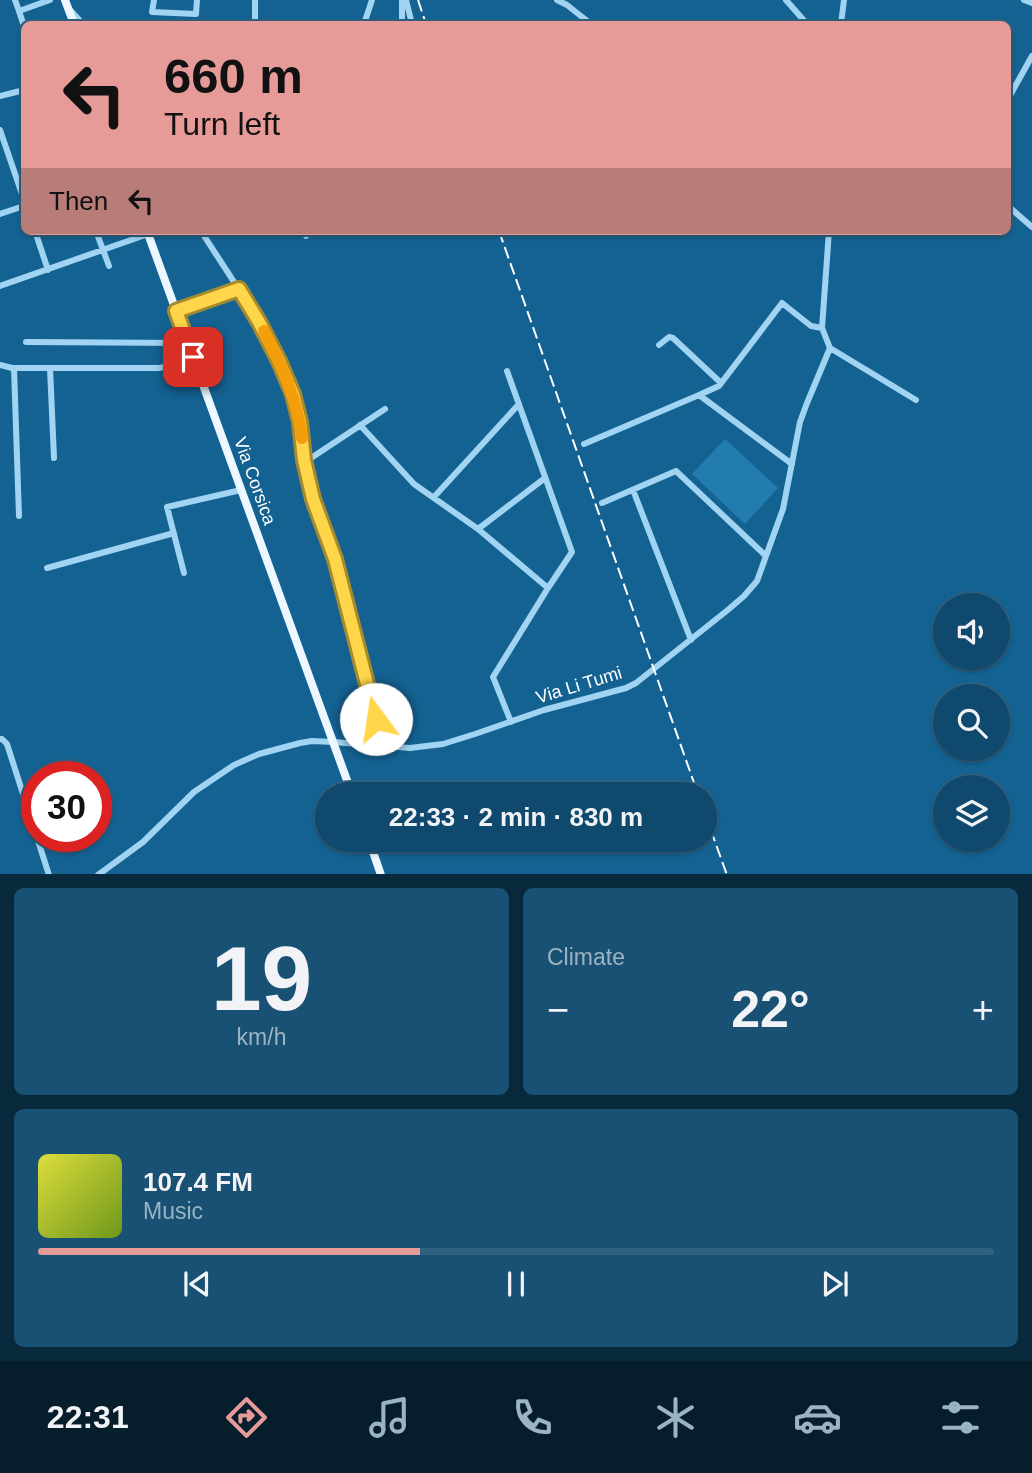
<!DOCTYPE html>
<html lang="en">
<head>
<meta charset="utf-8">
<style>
	body { margin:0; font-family:Helvetica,sans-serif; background:#185173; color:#f1f3f6; height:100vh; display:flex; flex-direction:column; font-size:26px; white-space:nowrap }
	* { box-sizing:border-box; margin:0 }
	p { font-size:23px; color:#9bb3c2 }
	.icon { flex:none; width:38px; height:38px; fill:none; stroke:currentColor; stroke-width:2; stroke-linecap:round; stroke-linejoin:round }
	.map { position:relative; height:874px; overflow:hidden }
	.drawer { display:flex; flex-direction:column; gap:14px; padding:14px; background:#08293c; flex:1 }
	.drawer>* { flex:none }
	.top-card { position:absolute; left:21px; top:21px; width:990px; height:214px; border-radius:10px; box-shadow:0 2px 5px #0004,0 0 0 2px #2f6281; background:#e69b98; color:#111; overflow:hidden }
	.buttons { position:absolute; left:933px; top:593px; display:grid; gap:14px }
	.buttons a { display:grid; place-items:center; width:77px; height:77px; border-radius:50%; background:#0f4a6e; box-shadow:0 2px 5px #0004,0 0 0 2px #2f6281; font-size:35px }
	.speed { position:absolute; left:21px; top:761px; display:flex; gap:14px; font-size:35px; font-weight:700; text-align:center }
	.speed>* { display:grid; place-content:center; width:91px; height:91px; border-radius:50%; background:#0f4a6e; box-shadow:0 2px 5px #0004,0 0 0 2px #2f6281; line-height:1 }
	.speed .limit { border:10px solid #d22; background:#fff; color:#111 }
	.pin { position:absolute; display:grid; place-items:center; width:60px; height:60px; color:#fff; margin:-30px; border-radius:14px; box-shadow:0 4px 10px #0006 }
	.me { position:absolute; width:77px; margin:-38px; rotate:346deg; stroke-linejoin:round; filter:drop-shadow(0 0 5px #0008) }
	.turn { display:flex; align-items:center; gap:24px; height:147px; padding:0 28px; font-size:32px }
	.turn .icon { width:91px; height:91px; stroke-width:2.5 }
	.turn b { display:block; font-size:49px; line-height:60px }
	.then { display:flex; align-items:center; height:66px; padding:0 28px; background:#0003; gap:14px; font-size:26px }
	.big { font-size:52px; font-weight:700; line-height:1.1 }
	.drawer .widget { flex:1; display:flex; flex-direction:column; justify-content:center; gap:10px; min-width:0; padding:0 24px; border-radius:10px; background:#185173 }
	.drawer .dial { align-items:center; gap:0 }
	.dial b { font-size:91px; line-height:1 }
	.song { display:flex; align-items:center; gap:21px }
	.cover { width:84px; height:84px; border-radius:10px; background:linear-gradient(135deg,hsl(60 70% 55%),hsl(80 70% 35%)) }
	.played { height:7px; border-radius:4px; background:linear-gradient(90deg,#e69b98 40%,#2f6281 40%) }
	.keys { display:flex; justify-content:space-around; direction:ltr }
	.heat { display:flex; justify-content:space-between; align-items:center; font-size:38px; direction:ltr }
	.drawer .tiles { flex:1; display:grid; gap:14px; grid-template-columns:1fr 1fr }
	.widget:last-child { grid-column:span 2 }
	.trip { position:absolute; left:315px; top:782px; width:402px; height:70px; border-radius:35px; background:#0f4a6e; box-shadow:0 2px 5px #0004,0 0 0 2px #2f6281; font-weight:700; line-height:70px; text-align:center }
	.menu { display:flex; height:112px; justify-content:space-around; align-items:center; background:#061e2c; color:#9bb3c2 }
	.menu .icon { width:49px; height:49px }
	.menu .current { color:#e69b98 }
	.menu b { font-size:32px; color:#f1f3f6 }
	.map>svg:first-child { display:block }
</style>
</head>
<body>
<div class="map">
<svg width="1032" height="875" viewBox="0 0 1032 875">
	<rect width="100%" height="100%" fill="#146292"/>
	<path fill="#237cb0" d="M725,439L778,488L745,524L692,474Z"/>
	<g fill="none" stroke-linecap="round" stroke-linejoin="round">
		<path stroke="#a1d4f2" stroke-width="6" d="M15,0L19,11L50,0
			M154,0L152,12L196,14L197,0
			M255,0V24
			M406,0L412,24
			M557,0L567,5L591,24
			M786,0L807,24
			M1024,0L1032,3
			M19,11L24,26
			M71,11L83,24
			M364,24L372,0
			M402,24V0
			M841,24L844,0
			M0,96L24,90
			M1008,99L1032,56
			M0,130L24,200
			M1008,206L1032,227
			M0,214L24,206
			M35,231L48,270
			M96,231L109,266
			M201,231C234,283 271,334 292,392C304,425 303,462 312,496C318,518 329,539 336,561C354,621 367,684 383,746
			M302,231L306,236
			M0,286L148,234
			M176,311L238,289
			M26,342L188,343
			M659,345L669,337L673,338L721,383
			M830,348L916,400
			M0,365L12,368H160L193,357
			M14,368L19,516
			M50,368L54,458
			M507,371L572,552L548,588
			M699,395L719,386L782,303L811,326L822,328
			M360,425L414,484L478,529L548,588L493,677L511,722
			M584,444L699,395L792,464
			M305,462L385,409
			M633,490L691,640
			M434,497L519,404
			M602,503L676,471L766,556
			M478,529L545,478
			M47,568L174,533
			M184,573L167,507L241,490
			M0,739H2L7,744L49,875
			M98,875L143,842L194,792L234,765L259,754L300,743L312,741L333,742L410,748L443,744L475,734L544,710L626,688L636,683L729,609L744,596L757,581L783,509L800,422L807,403L830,348L822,328L829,231"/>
		<path stroke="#ecf7ff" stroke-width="8" d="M65,0L74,24
			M147,231L352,794
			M369,840L381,875"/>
		<path stroke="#fff" stroke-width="2" stroke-dasharray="12 5" stroke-linecap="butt" d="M418,0L426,24
			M499,231L698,794
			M705,814L727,875"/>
	</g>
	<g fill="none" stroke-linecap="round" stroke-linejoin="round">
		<defs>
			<path id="route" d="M193,357L176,311L239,289L259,322L279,361L293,394L300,422L304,460L313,499L335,559L376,719"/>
		</defs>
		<use href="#route" stroke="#a68a30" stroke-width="18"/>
		<use href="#route" stroke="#ffd54a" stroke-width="12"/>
		<path stroke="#f59e0b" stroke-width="12" d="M264,331C282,367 297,398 302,438"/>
	</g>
	<g text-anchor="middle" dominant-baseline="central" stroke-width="7" stroke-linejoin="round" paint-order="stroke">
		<g font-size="18" fill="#fff" stroke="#146292">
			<text transform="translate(255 481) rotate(70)">Via Corsica</text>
			<text transform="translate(579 685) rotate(-17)">Via Li Tumi</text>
		</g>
	</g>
</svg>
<div class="buttons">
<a><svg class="icon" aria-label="sound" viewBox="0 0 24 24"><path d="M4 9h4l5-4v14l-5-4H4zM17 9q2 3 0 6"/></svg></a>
<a><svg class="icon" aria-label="search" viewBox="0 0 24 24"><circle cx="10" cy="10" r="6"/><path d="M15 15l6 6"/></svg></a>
<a><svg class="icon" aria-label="layers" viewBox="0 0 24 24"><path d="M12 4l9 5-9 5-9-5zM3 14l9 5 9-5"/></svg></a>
</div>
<div class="speed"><div class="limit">30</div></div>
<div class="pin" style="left:193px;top:357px;background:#d93025"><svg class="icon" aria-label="arrive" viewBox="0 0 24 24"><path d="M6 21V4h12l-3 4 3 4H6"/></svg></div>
<svg class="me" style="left:376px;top:719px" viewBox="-20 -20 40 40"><circle r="19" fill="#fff"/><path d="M0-13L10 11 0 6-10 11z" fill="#ffd54a"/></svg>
<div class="trip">22:33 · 2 min · 830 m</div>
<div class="top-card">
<div class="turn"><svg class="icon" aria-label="left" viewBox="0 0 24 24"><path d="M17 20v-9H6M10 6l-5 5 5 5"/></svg><div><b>660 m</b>Turn left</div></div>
<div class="then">Then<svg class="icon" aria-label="left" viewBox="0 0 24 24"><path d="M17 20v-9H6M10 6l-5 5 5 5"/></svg></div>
</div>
</div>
<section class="drawer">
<div class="tiles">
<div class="widget dial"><b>19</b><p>km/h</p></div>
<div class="widget"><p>Climate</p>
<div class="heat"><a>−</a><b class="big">22°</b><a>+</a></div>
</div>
<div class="widget">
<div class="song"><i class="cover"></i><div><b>107.4 FM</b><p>Music</p></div></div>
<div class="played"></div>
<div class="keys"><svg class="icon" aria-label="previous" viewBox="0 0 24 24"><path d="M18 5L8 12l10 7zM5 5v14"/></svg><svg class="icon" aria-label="pause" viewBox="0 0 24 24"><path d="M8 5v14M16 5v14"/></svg><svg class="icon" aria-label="next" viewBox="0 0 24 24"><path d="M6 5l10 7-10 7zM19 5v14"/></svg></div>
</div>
</div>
</section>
<nav class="menu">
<b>22:31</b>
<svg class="icon current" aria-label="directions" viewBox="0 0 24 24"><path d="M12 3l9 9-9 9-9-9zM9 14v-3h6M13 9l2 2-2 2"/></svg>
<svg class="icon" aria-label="music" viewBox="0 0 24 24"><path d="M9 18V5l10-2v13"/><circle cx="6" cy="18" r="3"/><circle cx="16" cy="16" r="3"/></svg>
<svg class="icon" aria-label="phone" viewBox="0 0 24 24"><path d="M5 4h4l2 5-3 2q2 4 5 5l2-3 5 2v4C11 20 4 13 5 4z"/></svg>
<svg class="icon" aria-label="climate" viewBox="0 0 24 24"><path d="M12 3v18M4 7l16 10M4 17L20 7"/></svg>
<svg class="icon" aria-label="car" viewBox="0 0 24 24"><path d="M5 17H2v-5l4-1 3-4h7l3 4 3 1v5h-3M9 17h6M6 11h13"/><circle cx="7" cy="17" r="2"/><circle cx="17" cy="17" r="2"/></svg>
<svg class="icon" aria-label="filters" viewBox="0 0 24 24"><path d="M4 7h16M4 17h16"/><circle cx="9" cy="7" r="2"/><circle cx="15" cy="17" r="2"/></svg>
</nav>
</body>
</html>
